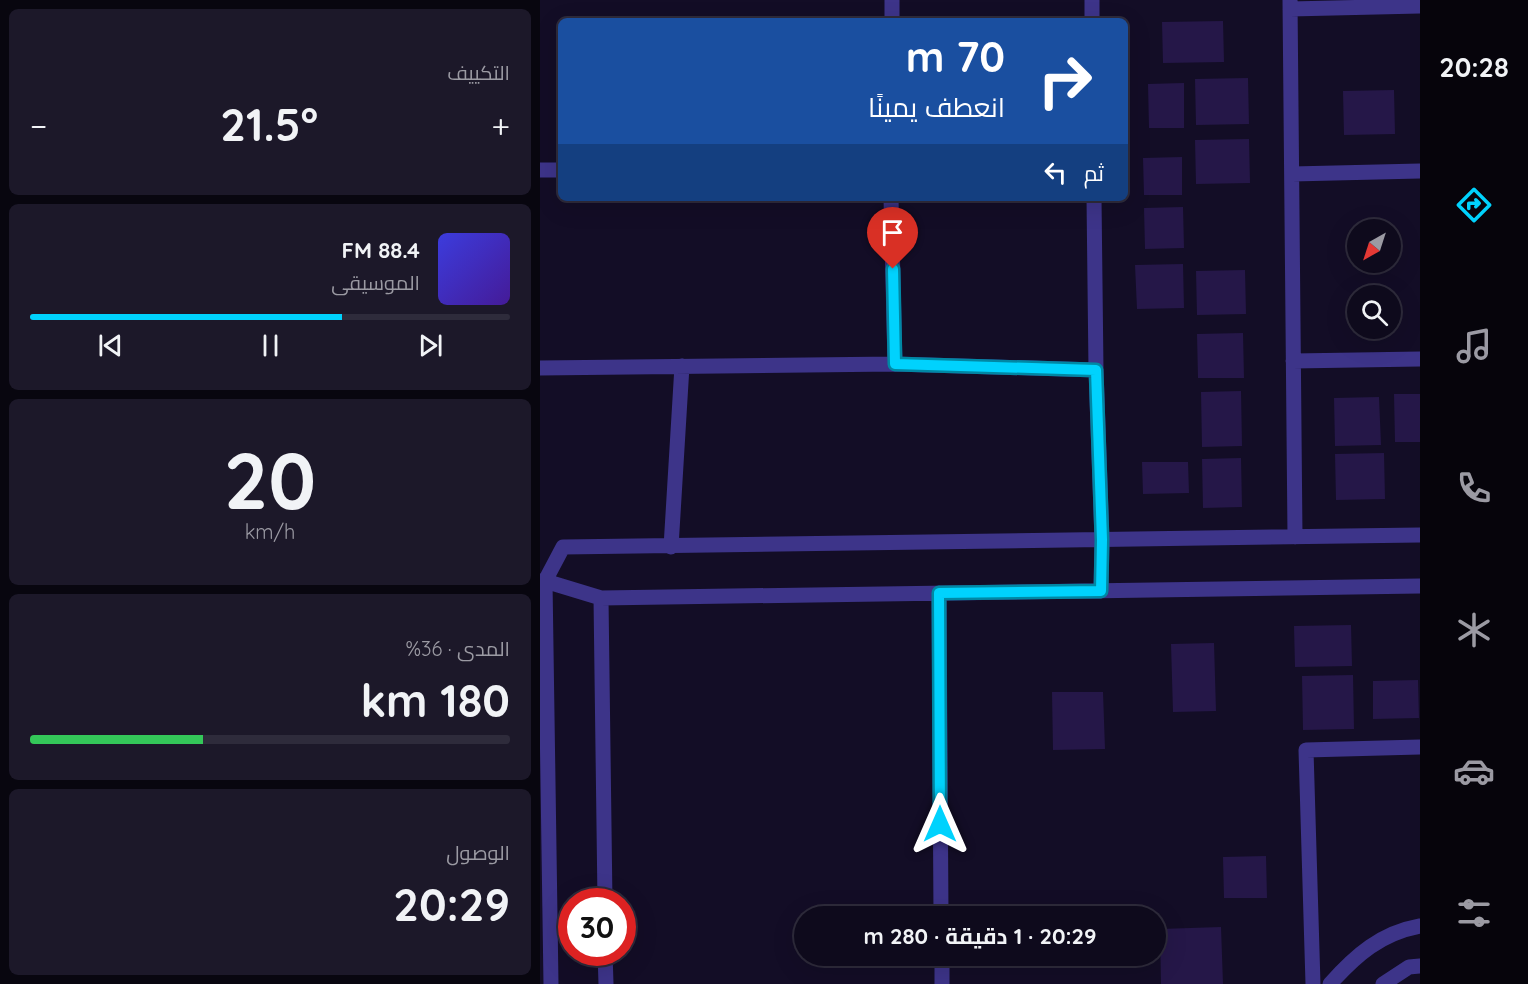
<!DOCTYPE html>
<html lang="ar">
<head>
<meta charset="utf-8">
<style>
	body { margin:0; font-family:Quicksand,Cairo,sans-serif; background:#1c1829; color:#f1f3f6; direction:rtl; height:100vh; display:flex; flex-direction:column; font-size:22px; white-space:nowrap }
	* { box-sizing:border-box; margin:0 }
	p { font-size:20px; color:#9b9aa3 }
	.icon { flex:none; width:33px; height:33px; fill:none; stroke:currentColor; stroke-width:2; stroke-linecap:round; stroke-linejoin:round }
	.map { position:relative; flex:1; overflow:hidden; direction:ltr }
	.sheet { display:flex; flex-direction:column; gap:9px; padding:9px; background:#08060f; width:540px }
	.sheet>* { flex:none }
	.banner { position:absolute; left:18px; top:18px; width:570px; height:183px; border-radius:9px; box-shadow:0 6px 24px #0002,0 0 0 2px #2e2b3b; direction:rtl; background:#1a4fa0; color:#fff; overflow:hidden }
	.needle { width:39px; rotate:219deg }
	.fabs { position:absolute; left:807px; top:219px; display:grid; gap:12px }
	.fabs a { display:grid; place-items:center; width:54px; height:54px; border-radius:50%; background:#0e0a1c; box-shadow:0 6px 24px #0002,0 0 0 2px #2e2b3b; font-size:30px }
	.speed { position:absolute; left:18px; top:888px; display:flex; gap:12px; font-size:30px; font-weight:700; text-align:center }
	.speed>* { display:grid; place-content:center; width:78px; height:78px; border-radius:50%; background:#0e0a1c; box-shadow:0 6px 24px #0002,0 0 0 2px #2e2b3b; line-height:1 }
	.speed .limit { border:9px solid #d22; background:#fff; color:#111 }
	.pin { position:absolute; display:grid; place-items:center; width:51px; height:51px; color:#fff; margin:-62px -26px; border-radius:50% 50% 50% 0; rotate:-45deg; box-shadow:0 0 6px #0007 }
	.pin .icon { rotate:45deg }
	.me { position:absolute; width:66px; margin:-33px; rotate:0deg; stroke-linejoin:round; filter:drop-shadow(0 0 4px #0008) }
	.turn { display:flex; align-items:center; gap:21px; height:126px; padding:0 24px; font-size:27px }
	.turn .icon { width:78px; height:78px; stroke-width:2.5 }
	.turn b { display:block; font-size:42px; line-height:51px }
	.then { display:flex; align-items:center; height:57px; padding:0 24px; background:#0003; gap:12px; font-size:22px }
	.big { font-size:45px; font-weight:700; line-height:1.1 }
	.sheet .card { flex:1; display:flex; flex-direction:column; justify-content:center; gap:9px; min-width:0; padding:0 21px; border-radius:9px; background:#1c1829 }
	.sheet .dial { align-items:center; gap:0 }
	.dial b { font-size:78px; line-height:1 }
	.song { display:flex; align-items:center; gap:18px }
	.cover { width:72px; height:72px; border-radius:9px; background:linear-gradient(135deg,hsl(240 70% 55%),hsl(260 70% 35%)) }
	.played { height:6px; border-radius:3px; background:linear-gradient(90deg,#00d2fd 65%,#2e2b3b 65%) }
	.keys { display:flex; justify-content:space-around; direction:ltr }
	.heat { display:flex; justify-content:space-between; align-items:center; font-size:33px; direction:ltr }
	.charge { height:9px; border-radius:4px; background:linear-gradient(90deg,#34c759 36%,#2e2b3b 0) }
	.trip { position:absolute; left:254px; top:906px; width:372px; height:60px; border-radius:30px; background:#0e0a1c; box-shadow:0 6px 24px #0002,0 0 0 2px #2e2b3b; font-weight:700; line-height:60px; text-align:center; direction:rtl }
	main { display:flex; flex:1; min-height:0 }
	.dock { display:flex; flex-direction:column; width:108px; justify-content:space-around; align-items:center; background:#06040b; color:#9b9aa3 }
	.dock .icon { width:42px; height:42px }
	.dock .on { color:#00d2fd }
	.dock b { font-size:27px; color:#f1f3f6 }
	.map>svg:first-child { display:block }
</style>
</head>
<body>
<main>
<nav class="dock">
<b>20:28</b>
<svg class="icon on" aria-label="directions" viewBox="0 0 24 24"><path d="M12 3l9 9-9 9-9-9zM9 14v-3h6M13 9l2 2-2 2"/></svg>
<svg class="icon" aria-label="music" viewBox="0 0 24 24"><path d="M9 18V5l10-2v13"/><circle cx="6" cy="18" r="3"/><circle cx="16" cy="16" r="3"/></svg>
<svg class="icon" aria-label="phone" viewBox="0 0 24 24"><path d="M5 4h4l2 5-3 2q2 4 5 5l2-3 5 2v4C11 20 4 13 5 4z"/></svg>
<svg class="icon" aria-label="climate" viewBox="0 0 24 24"><path d="M12 3v18M4 7l16 10M4 17L20 7"/></svg>
<svg class="icon" aria-label="car" viewBox="0 0 24 24"><path d="M5 17H2v-5l4-1 3-4h7l3 4 3 1v5h-3M9 17h6M6 11h13"/><circle cx="7" cy="17" r="2"/><circle cx="17" cy="17" r="2"/></svg>
<svg class="icon" aria-label="filters" viewBox="0 0 24 24"><path d="M4 7h16M4 17h16"/><circle cx="9" cy="7" r="2"/><circle cx="15" cy="17" r="2"/></svg>
</nav>
<div class="map">
<svg width="880" height="984" viewBox="0 0 880 984">
	<rect width="100%" height="100%" fill="#130d26"/>
	<path fill="#251748" d="M683,21L684,62L623,63L622,22Z
		M708,78L709,124L656,125L655,79Z
		M644,83V128H609L608,84Z
		M854,90L855,134L804,135L803,91Z
		M709,139L710,183L656,184L655,140Z
		M642,157V195H604L603,158Z
		M643,207L644,248L605,249L604,208Z
		M643,264L644,308L597,309L595,265Z
		M705,270L706,314L657,315L656,271Z
		M703,333L704,378H658L657,334Z
		M701,391L702,446L662,447L661,392Z
		M854,394H880V442H855Z
		M839,397L841,445L795,446L794,398Z
		M844,453L845,499L796,500L795,454Z
		M701,458L702,507L663,508L662,459Z
		M602,462H648L649,493L603,494Z
		M811,625L812,666L755,667L754,626Z
		M674,643L676,711L633,712L631,644Z
		M813,675L814,729L763,730L762,676Z
		M878,680L879,718L833,719V681Z
		M512,692H563L565,749L513,750Z
		M726,856L727,898H684L683,857Z
		M681,927L683,984H621L620,929Z"/>
	<g fill="none" stroke-linecap="round" stroke-linejoin="round">
		<path stroke="#3d3489" stroke-width="15" d="M552,0V21
			M750,0L755,537
			M750,9L880,6
			M352,21V0
			M0,170H21
			M752,174L880,171
			M351,198L355,364
			M554,198L556,370L562,540L561,591
			M753,361L880,359
			M0,368L355,364L556,370
			M131,547L142,366
			M0,581H5L61,598L880,586
			M399,593L401,916
			M61,598L65,902
			M65,952L66,984
			M402,956V984
			M11,984L5,581L23,547L880,535
			M773,984L766,750L880,747
			M790,984C816,955 841,933 880,926
			M843,984L869,967L880,966"/>
	</g>
	<g fill="none" stroke-linecap="round" stroke-linejoin="round">
		<defs>
			<path id="route" d="M353,269L355,364L556,370L562,540L561,591L399,593L400,824"/>
		</defs>
		<use href="#route" stroke="#0088a4" stroke-width="15"/>
		<use href="#route" stroke="#00d2fd" stroke-width="10"/>
	</g>
</svg>
<div class="fabs">
<a><svg class="needle" viewBox="-14 -14 28 28"><path d="M0-13l5 13h-10z" fill="#e53935"/><path d="M0 13l5-13h-10z" fill="#9b9aa3"/></svg></a>
<a><svg class="icon" aria-label="search" viewBox="0 0 24 24"><circle cx="10" cy="10" r="6"/><path d="M15 15l6 6"/></svg></a>
</div>
<div class="speed"><div class="limit">30</div></div>
<div class="pin" style="left:353px;top:269px;background:#d93025"><svg class="icon" aria-label="arrive" viewBox="0 0 24 24"><path d="M6 21V4h12l-3 4 3 4H6"/></svg></div>
<svg class="me" style="left:400px;top:824px" viewBox="-20 -20 40 40"><path d="M0-17L14 15 0 8-14 15z" fill="#00d2fd" stroke="#fff" stroke-width="4"/></svg>
<div class="trip">20:29 · 1 دقيقة · 280 m</div>
<div class="banner">
<div class="turn"><svg class="icon" aria-label="right" viewBox="0 0 24 24"><path d="M7 20v-9h11M14 6l5 5-5 5"/></svg><div><b>70 m</b>انعطف يمينًا</div></div>
<div class="then">ثم<svg class="icon" aria-label="left" viewBox="0 0 24 24"><path d="M17 20v-9H6M10 6l-5 5 5 5"/></svg></div>
</div>
</div>
<section class="sheet">
<div class="card"><p>التكييف</p>
<div class="heat"><a>−</a><b class="big">21.5°</b><a>+</a></div>
</div>
<div class="card">
<div class="song"><i class="cover"></i><div><b>88.4 FM</b><p>الموسيقى</p></div></div>
<div class="played"></div>
<div class="keys"><svg class="icon" aria-label="previous" viewBox="0 0 24 24"><path d="M18 5L8 12l10 7zM5 5v14"/></svg><svg class="icon" aria-label="pause" viewBox="0 0 24 24"><path d="M8 5v14M16 5v14"/></svg><svg class="icon" aria-label="next" viewBox="0 0 24 24"><path d="M6 5l10 7-10 7zM19 5v14"/></svg></div>
</div>
<div class="card dial"><b>20</b><p>km/h</p></div>
<div class="card"><p>المدى · 36%</p><b class="big">180 km</b><div class="charge"></div></div>
<div class="card"><p>الوصول</p><b class="big">20:29</b></div>
</section>
</main>
</body>
</html>
